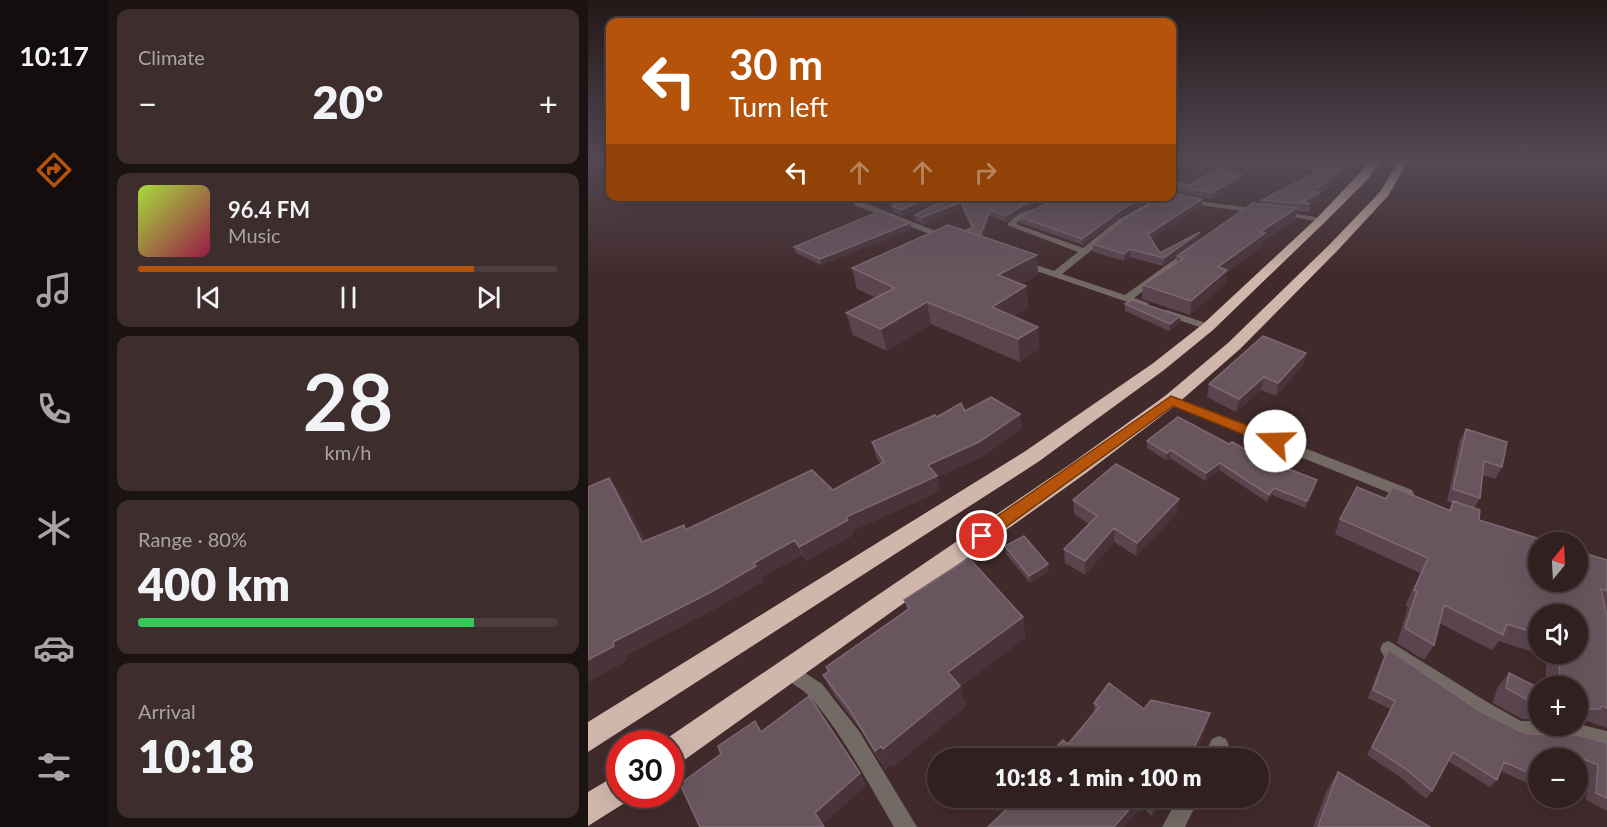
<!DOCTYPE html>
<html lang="en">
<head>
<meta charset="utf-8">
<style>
	body { margin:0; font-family:Lato,sans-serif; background:#3d2d2d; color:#f1f3f6; height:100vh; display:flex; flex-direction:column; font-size:22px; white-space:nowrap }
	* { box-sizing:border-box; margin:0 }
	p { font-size:20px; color:#a8a3a5 }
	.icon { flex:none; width:33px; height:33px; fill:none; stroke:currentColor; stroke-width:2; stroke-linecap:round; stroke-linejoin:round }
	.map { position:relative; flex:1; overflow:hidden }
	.drawer { display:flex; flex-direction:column; gap:9px; padding:9px; background:#1b1212; width:480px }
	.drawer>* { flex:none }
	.guide { position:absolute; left:18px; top:18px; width:570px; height:183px; border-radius:12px; box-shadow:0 6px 24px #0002,0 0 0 2px #4c3e3e; background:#b45309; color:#fff; overflow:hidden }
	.needle { width:39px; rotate:18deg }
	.fabs { position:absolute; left:940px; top:532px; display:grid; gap:12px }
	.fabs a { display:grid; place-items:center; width:60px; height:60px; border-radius:50%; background:#312020; box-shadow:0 6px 24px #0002,0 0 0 2px #4c3e3e; font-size:30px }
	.speed { position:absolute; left:18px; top:730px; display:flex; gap:12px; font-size:30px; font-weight:700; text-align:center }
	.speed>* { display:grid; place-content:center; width:78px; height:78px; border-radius:50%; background:#312020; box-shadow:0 6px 24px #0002,0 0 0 2px #4c3e3e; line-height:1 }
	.speed .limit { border:9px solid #d22; background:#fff; color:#111 }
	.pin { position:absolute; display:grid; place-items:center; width:51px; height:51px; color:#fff; margin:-26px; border:3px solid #fff; border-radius:50%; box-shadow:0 2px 6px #0007 }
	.me { position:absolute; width:66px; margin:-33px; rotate:291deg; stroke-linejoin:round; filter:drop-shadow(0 0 4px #0008) }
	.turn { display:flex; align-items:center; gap:21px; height:126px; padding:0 24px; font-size:27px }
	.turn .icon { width:78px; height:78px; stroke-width:2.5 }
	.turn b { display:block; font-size:42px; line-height:51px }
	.lanes { display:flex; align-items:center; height:57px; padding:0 24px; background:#0003; justify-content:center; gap:30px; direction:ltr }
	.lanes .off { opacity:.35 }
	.big { font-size:45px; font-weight:800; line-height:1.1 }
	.drawer .widget { flex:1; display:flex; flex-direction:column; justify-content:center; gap:9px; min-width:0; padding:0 21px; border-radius:12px; background:#3d2d2d }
	.drawer .dial { align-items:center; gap:0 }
	.dial b { font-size:78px; line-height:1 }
	.song { display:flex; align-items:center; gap:18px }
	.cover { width:72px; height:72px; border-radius:9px; background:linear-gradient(135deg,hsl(80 70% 55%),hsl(340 70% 35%)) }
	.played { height:6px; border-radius:3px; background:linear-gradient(90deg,#b45309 80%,#4c3e3e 80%) }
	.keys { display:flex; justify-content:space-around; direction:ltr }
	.heat { display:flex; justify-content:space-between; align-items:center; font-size:33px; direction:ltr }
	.charge { height:9px; border-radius:4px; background:linear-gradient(90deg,#34c759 80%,#4c3e3e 0) }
	.trip { position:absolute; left:339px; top:748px; width:342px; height:60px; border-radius:30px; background:#312020; box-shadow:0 6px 24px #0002,0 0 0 2px #4c3e3e; font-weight:800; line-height:60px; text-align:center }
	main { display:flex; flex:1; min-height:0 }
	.menu { display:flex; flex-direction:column; width:108px; justify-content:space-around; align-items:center; background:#140d0d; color:#a8a3a5 }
	.menu .icon { width:42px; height:42px }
	.menu .selected { color:#b45309 }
	.menu b { font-size:27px; color:#f1f3f6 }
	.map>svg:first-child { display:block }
</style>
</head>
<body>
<main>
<nav class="menu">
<b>10:17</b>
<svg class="icon selected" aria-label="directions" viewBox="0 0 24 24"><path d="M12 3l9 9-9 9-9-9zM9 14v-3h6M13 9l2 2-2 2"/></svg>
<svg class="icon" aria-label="music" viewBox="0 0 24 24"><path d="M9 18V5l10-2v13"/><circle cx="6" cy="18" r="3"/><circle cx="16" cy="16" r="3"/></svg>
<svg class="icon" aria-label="phone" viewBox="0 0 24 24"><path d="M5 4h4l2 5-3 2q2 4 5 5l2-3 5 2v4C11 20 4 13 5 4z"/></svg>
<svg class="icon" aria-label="climate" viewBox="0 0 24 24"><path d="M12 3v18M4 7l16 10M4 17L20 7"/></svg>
<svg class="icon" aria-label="car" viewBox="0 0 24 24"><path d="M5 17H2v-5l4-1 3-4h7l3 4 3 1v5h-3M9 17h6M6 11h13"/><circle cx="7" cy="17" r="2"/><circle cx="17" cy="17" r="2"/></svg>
<svg class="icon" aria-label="filters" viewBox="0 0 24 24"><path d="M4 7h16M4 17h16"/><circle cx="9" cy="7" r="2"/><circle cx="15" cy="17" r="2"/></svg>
</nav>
<section class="drawer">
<div class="widget"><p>Climate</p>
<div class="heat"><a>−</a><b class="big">20°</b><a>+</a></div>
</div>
<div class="widget">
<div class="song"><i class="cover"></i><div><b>96.4 FM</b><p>Music</p></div></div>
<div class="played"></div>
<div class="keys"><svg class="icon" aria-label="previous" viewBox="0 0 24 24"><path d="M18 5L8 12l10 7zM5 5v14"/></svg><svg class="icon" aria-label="pause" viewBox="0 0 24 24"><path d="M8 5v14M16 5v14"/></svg><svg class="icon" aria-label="next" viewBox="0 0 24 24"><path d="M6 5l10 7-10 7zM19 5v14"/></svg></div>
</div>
<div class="widget dial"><b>28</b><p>km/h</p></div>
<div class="widget"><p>Range · 80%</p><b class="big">400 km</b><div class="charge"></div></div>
<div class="widget"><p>Arrival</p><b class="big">10:18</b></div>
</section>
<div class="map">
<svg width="1019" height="827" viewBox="0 0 1019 827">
	<rect width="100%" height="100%" fill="#412a2b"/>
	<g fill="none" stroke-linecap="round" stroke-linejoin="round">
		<path fill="#746a65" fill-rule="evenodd" d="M22,160L0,165V161Z
			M584,193L618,202L670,209L674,211L670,213L618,206L581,197L584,196Z
			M567,199L574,201L536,224L474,274L537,295L598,251H604V255L546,298L560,303V307L557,308L434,266L433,264L437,261L466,271L490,252L419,225C426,216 437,209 449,209V213L431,221L428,224L495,248L530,220Z
			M266,201H272L365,238L358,240L266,205Z
			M690,211L733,218L737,220L733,222L693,215L689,213Z
			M579,310L624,325L625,327L620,330L576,315V311Z
			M583,396L824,490L826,494L824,498H814L579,403L577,400Z
			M801,641L899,702L933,721H951V726H990V724L1019,731V751L982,741L932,740L925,737L885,716L795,655L792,649L795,643Z
			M201,662L234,684L271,731L329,827H306C280,783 256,736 223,698C214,687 198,683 192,670L195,664Z
			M631,736L638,739L641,746L635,759H614L624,739Z
			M590,798H611L597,827H574Z"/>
		<path fill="#d1b7ab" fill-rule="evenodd" d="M784,160H793L781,178L737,222L625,330L576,370L450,462L0,752V722L436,452L564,364L615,324L729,218Z
			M811,160H821L800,196L749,251L652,349L589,404L498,473L92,763L82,767V744L72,743L484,463L577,396L640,343L741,245L792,192Z
			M32,773V795H44L43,799L0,826V792Z"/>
	</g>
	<path fill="#5a454f" d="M688,160H766L753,173L752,178L732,193L730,200L722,205L721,212L709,211L707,221L675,241L674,246L639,273L637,284L602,315L554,299L555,285L589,263V256L673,204L674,200L728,172L687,163Z
		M654,174L653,179L623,199L584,191V180L602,185Z
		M309,196H356L315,216L305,212L304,206L317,200Z
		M363,196H470L446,204L419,222L402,216L395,237L449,255L450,275L433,284L438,286L440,307L426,316L450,327L451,349L432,362L343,324L299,351L265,335L258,313L288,298L269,289L264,268L383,228L374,208L336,224L328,221L327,215Z
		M472,196H569L561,200L536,214L495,245L432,223V217Z
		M614,199V205L563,239L572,253L611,240L575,266L542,257L536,261L505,252V244Z
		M323,229L233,265L208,253L206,247Z
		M537,304L592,316V323L581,331L537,311Z
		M718,353L715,365L688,396L673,390L648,412L619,397L621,384Z
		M377,411L434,428L394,457L349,477L352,491L264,531L265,535L218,561L214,555L174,577L176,581L132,606L37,656L39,660L0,682V487L21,478L31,492L57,541L99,529L245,490L293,464L288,457L284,442L349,417Z
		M878,429L914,467L907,479L894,475L892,498L886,508L891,520L1019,560V611H1018L1019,616V728L999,721L997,723H990V687H958V656L952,654H990L951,615V654L911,641L904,650L851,623L846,645L836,660L809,643L820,607L817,606L832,573L747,534L752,519L798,499L860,510L864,503L859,501L872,440Z
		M559,441L641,444L727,488L717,508L684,495L679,502L631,470L617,481L582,458L578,460L559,448Z
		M485,500L590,512L548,556L526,542L497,575L477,563L476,549L501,524L486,514Z
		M417,546L461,572L442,583L418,554Z
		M316,600L435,617L437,638L372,687L378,706L305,767L303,764L297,770L273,730L246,695L235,675L240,671L238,667L319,610Z
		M800,649L890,710L932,731L940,734L1019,743V811L998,800L1000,773L990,768V759H951V789L913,771L909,780L902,787L860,761L844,791L838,799L812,777L779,755L802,709L780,698L795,658Z
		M921,673L951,688V719H934L905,703L909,688Z
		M506,703L556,709L618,729L604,759H457L480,744L506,713Z
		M750,772L842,827H725L739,790Z
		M430,798H576L564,816L554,807Z"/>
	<path fill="#49343b" d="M760,160H766L753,173L752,178L732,193L730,200L722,205L715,203L726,191Z
		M654,174L653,179L623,199L624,193Z
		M342,196H356L315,216L314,210Z
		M450,196H470L446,204L419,222L418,216L446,198Z
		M557,196H569L561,200L536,214L495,245L494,239L536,208Z
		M614,199V205L560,241V234Z
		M373,202L374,208L336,224L335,217Z
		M709,208L707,221L675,241L674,246L639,273L637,284L602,315L603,301L630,267L672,232Z
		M402,210V216L392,243L391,237Z
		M322,223L323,229L233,265L232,259Z
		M612,232L611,240L575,266L576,258Z
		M542,249V257L536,261V254Z
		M449,255L450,275L412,296L410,275Z
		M438,286L440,307L407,328L404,307Z
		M339,302L343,324L299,351L293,329Z
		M592,316V323L581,331L582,324Z
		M450,327L451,349L432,362L430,339Z
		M718,353L715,365L688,396L690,383Z
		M676,377L673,390L648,412L651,399Z
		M432,414L434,428L394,457L349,477L352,491L264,531L265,535L218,561L211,547L340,465Z
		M583,450L582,458L578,460L579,453Z
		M632,463L631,470L617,481L618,473Z
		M21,478L31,492L65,557L54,542Z
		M729,480L727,488L717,508L719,501Z
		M686,488L684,495L679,502L681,495Z
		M591,499L590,512L548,556L549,543Z
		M526,528V542L497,575V561Z
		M207,540L214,555L174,577L176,581L132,606L37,656L39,660L0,682V660L25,642Z
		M460,564L461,572L442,583L441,576Z
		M435,617L437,638L372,687L378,706L305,767L295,749L360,672Z
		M622,713L618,729L604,759H601Z
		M293,746L303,764L297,770L287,751Z
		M272,773L279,785L235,824L237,827H236L227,813Z
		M551,798H555L554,807L536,827H526Z
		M569,798H576L564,816L566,802Z"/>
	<path fill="#69555e" stroke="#7c6971" stroke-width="1.5" d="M709,160H760L752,168L753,170L726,191L732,192L715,202L723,204L674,200L739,167Z
		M630,168L654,174L624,193L585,185L584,186V180L602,185Z
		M584,193L614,199L560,234L572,253L612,232L576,258L542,249L536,254L505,244L537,219L576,196H584Z
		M342,196L314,210L304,206L324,196Z
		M363,196H450L446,198L418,216L402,210L392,236L377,231L385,227L373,202L335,217L327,215Z
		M472,196H557L536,208L494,239L432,217Z
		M665,203L709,208L672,232L677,233L630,267L639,270L603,301L555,285L596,258L589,256Z
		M292,211L322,223L232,259L206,247Z
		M360,225L449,255L410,275L438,286L404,307L450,327L430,339L339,302L293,329L258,313L307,288L264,268Z
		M544,300L592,316L582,324L537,304Z
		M675,336L718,353L690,383L676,377L651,399L621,384Z
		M403,397L432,414L391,442L340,465L349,476L258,517L260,520L211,547L207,540L166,563L168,566L123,592L25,642L26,646L0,660V487L21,478L54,542L96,525L97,530L224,470L245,490L296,462L284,442L347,415L349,417L373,403L377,411Z
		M590,417L641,444L644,442L677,460L729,480L719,501L686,488L681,495L632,463L618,473L583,450L579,453L559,441Z
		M878,429L919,442L914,467L896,461L892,498L865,489Z
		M528,464L591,499L549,543L526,528L497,561L476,549L509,516L485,500Z
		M769,487L798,499L805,487L863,511L865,501L892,510L891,520L965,543H951V582H990V551L1019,560V591L1013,589L1019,616V708L1013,706L1012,709H990V687H972L971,654H990V615H951V634L919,624L915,635L856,605L846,645L817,628L829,591L826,590L840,558L752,519Z
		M436,536L460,564L441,576L417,546Z
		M381,558L435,617L360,672L372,686L295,749L293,746L287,751L262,710L235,675L241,671L238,667L322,608L316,600Z
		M800,649L890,710L932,731L940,734L990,735L1019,743V798L1008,793L1010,765L972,749V759H951V777L916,762L909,780L865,752L844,791L818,769L784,747L807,701L785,690Z
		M921,673L951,688V704H947L918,688Z
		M521,683L556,709L563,700L622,713L601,759H457L475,740L480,744L511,707L506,703Z
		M221,696L272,773L227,813L236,827H112L92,784L133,754L130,746L167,721L173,732Z
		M750,772L842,827H730Z
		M430,798H551L526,827H400Z
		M561,798H569L566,802Z"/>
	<linearGradient id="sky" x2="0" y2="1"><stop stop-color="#241718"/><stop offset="0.58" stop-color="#544a55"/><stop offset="1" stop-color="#544a55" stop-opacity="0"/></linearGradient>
	<rect width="1019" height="276" fill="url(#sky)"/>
	<path fill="#b45309" stroke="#753606" stroke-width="1.5" d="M583,396L692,438L694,441L687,446L682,445L585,406L400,540H388L386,536L388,531Z"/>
</svg>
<div class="fabs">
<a><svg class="needle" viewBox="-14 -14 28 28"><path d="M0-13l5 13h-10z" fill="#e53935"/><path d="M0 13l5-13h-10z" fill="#a8a3a5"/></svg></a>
<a><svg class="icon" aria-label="sound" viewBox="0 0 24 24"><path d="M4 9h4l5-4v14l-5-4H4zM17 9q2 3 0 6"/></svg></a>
<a>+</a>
<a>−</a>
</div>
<div class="speed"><div class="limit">30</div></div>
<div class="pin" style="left:394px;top:536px;background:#d93025"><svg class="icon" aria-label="arrive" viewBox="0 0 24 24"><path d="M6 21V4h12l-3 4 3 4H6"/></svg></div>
<svg class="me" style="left:687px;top:441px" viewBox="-20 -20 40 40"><circle r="19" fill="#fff"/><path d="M0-13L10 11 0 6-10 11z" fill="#b45309"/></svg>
<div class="trip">10:18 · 1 min · 100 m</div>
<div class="guide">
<div class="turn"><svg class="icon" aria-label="left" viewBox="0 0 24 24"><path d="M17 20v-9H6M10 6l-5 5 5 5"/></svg><div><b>30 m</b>Turn left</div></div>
<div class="lanes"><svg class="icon" aria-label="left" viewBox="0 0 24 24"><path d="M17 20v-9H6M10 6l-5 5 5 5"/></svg><svg class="icon off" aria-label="ahead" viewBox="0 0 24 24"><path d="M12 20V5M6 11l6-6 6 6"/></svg><svg class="icon off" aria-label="ahead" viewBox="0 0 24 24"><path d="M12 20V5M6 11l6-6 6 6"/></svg><svg class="icon off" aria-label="right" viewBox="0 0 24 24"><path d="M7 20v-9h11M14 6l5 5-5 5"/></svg></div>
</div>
</div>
</main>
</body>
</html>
